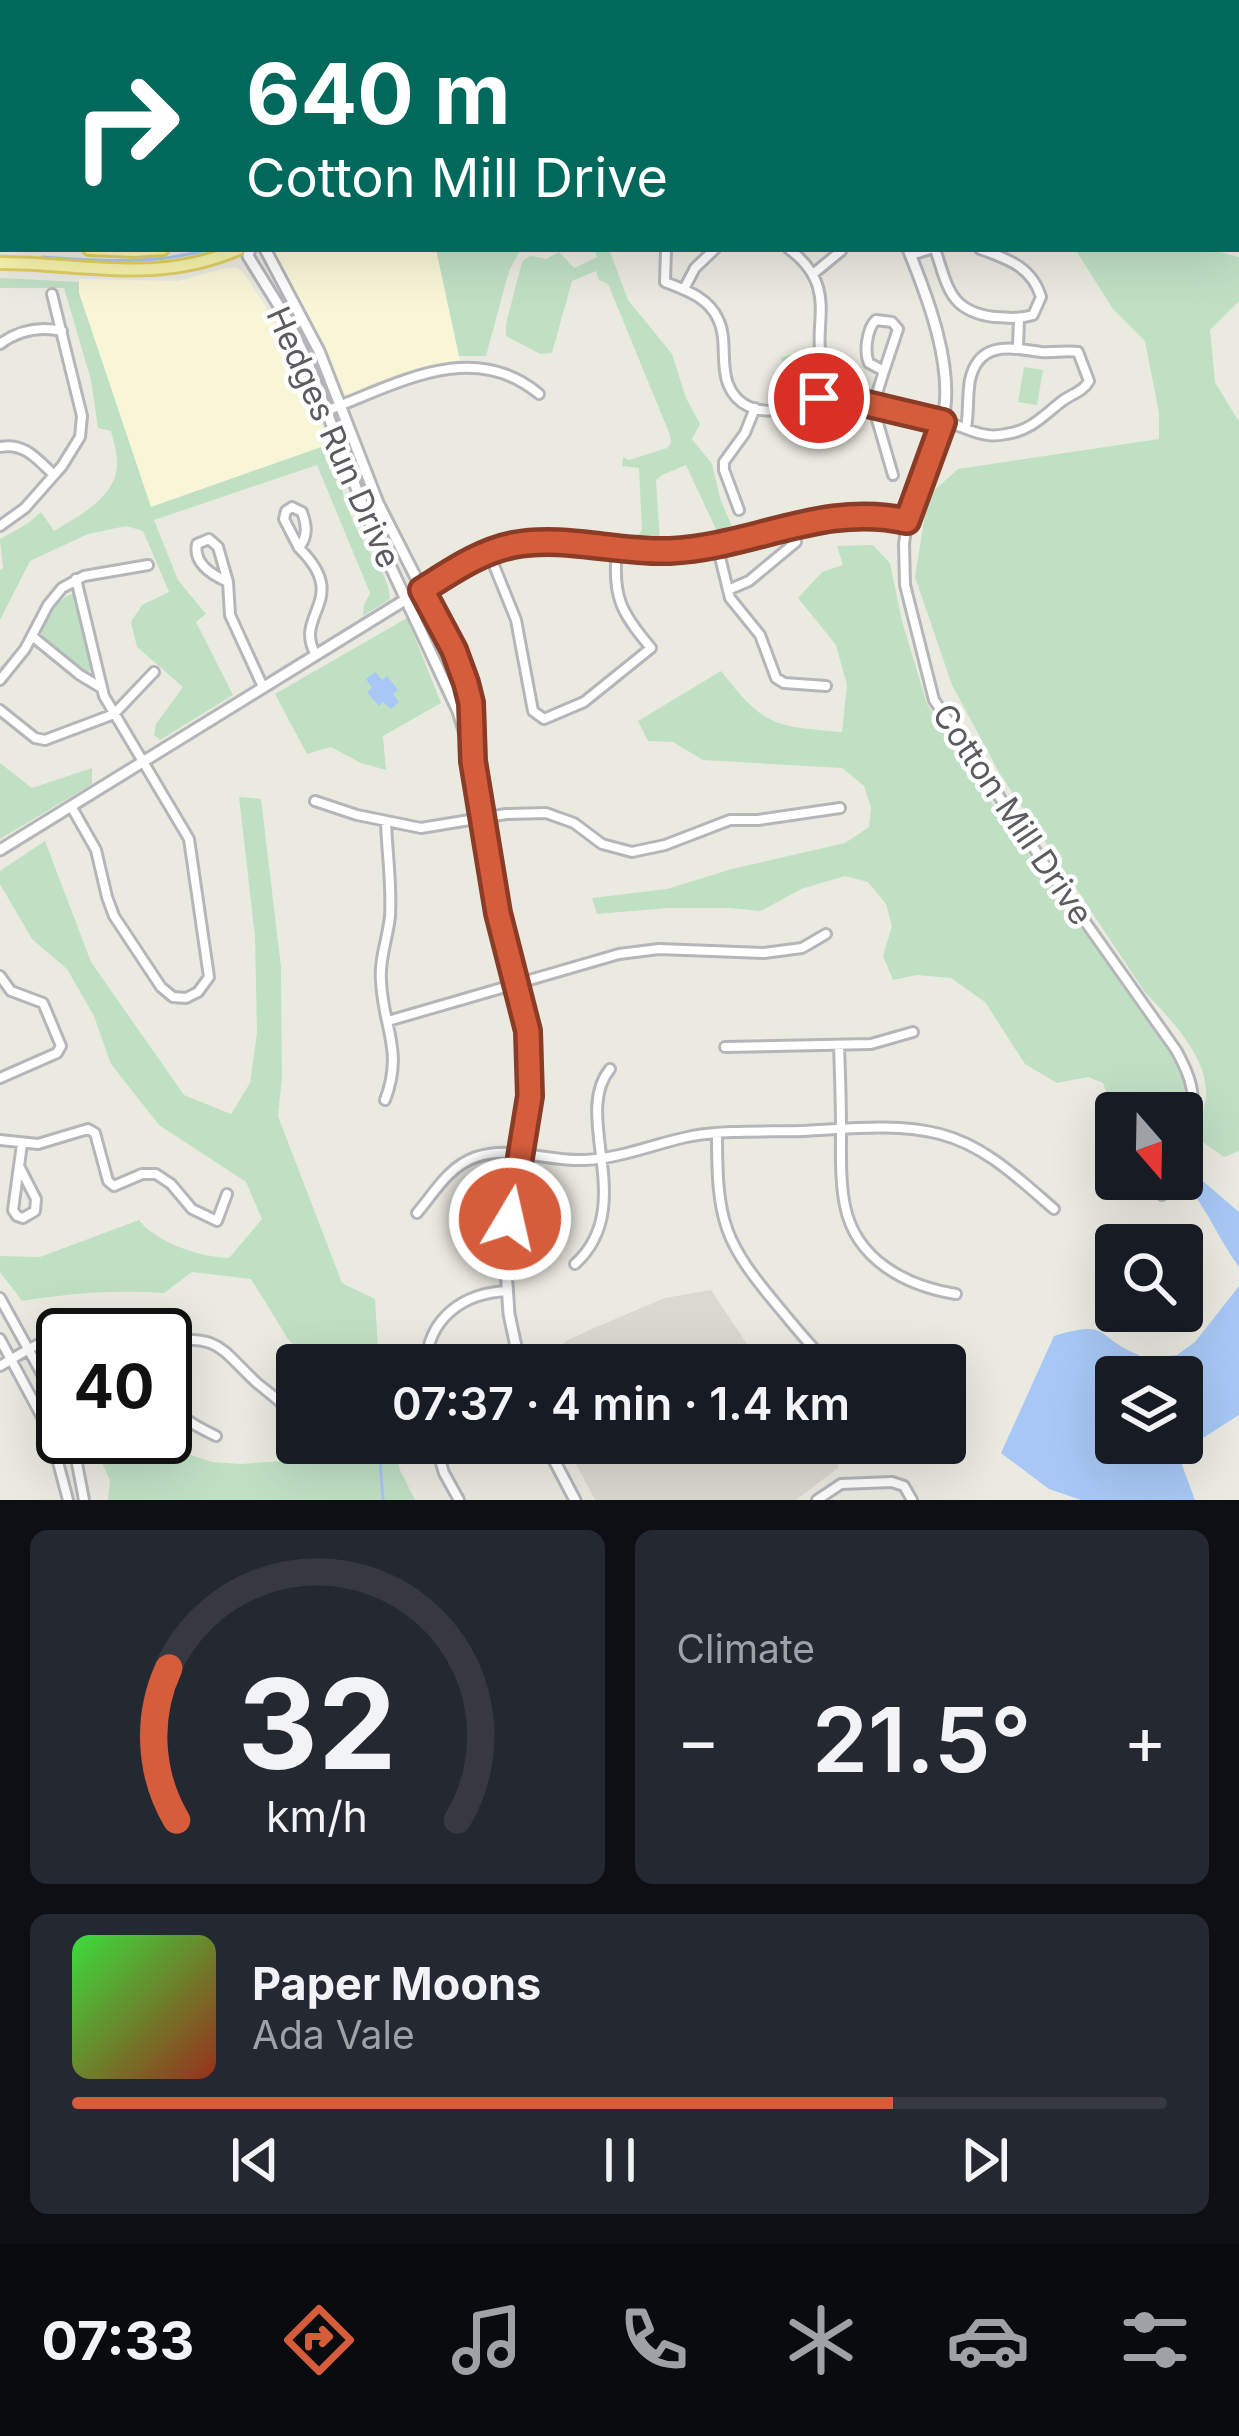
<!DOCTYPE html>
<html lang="en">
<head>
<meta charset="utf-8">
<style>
	body { margin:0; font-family:Inter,sans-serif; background:#242831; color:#f1f3f6; height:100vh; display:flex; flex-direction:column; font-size:45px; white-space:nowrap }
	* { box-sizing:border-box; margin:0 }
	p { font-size:39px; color:#9ea1a6 }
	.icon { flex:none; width:66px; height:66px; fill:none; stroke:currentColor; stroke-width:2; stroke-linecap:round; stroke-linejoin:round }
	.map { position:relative; height:1500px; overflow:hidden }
	.side { display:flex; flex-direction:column; gap:30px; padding:30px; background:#0d0f14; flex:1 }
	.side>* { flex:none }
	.hud { position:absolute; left:0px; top:0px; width:1239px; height:252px; box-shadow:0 12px 48px #0002; background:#00695c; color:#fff; overflow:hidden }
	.needle { width:78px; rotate:160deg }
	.tools { position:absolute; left:1095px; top:1092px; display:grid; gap:24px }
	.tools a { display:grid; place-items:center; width:108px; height:108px; border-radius:12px; background:#171b24; box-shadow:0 12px 48px #0002; font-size:60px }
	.speed { position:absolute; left:36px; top:1308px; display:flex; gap:24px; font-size:60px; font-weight:700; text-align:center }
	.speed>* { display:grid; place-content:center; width:156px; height:156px; border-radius:50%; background:#171b24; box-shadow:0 12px 48px #0002; line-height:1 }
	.speed .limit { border:6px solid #111; border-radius:18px; background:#fff; color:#111 }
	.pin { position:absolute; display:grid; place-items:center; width:102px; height:102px; color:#fff; margin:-51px; border:6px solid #fff; border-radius:50%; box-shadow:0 3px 12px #0007 }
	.me { position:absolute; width:132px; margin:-66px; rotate:9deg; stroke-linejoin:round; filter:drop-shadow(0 0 9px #0008) }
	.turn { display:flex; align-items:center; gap:42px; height:252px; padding:0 48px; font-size:54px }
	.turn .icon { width:156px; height:156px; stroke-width:2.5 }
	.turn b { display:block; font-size:84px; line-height:102px }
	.big { font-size:90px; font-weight:600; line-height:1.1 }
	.side .widget { flex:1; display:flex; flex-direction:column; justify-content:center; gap:18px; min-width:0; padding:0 42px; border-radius:18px; background:#242831 }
	.side .dial { align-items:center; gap:0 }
	.dial svg { height:312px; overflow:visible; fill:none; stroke:#363941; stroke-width:7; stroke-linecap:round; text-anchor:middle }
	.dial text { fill:#f1f3f6; stroke:none }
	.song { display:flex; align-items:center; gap:36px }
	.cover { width:144px; height:144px; border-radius:18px; background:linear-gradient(135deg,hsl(120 70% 55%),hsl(10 70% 35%)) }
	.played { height:12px; border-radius:6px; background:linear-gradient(90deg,#d65d3c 75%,#363941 75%) }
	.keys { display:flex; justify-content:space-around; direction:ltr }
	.heat { display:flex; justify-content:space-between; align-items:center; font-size:66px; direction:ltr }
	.side .tiles { flex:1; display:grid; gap:30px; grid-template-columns:1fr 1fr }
	.widget:last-child { grid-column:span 2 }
	.trip { position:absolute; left:276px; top:1344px; width:690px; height:120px; border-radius:12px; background:#171b24; box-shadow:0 12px 48px #0002; font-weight:600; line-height:120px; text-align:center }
	.dock { display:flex; height:192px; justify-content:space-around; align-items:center; background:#090b0e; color:#9ea1a6 }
	.dock .icon { width:84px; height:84px }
	.dock .current { color:#d65d3c }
	.dock b { font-size:54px; color:#f1f3f6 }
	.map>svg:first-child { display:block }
</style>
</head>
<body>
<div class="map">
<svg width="1239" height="1500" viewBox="0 0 1239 1500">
	<rect width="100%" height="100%" fill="#ebeae1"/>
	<path fill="#f9f6d8" d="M496,0H785L784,3H494Z
		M274,249H436L460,360L435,365L347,396L342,392L321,342L278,262Z
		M236,267L243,272L284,335L330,444L151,507L79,293V279L178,281L226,268Z"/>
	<path fill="#dbd9cf" d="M711,1290L761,1365H543L566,1341L594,1328L665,1298Z
		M565,1443H838V1468L796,1500H595Z"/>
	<path fill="#c0e0c4" d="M436,249H521L509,271L486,356H459Z
		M595,249H609L628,300L672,354L686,398L700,424L692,439L712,464L720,498L735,534L720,538L686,465L662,475L656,480L660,542L656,545L635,544L633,541L642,530L639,468L622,466L623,457L629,460L667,448L671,443L670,435L608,284L599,280L596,271L572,281L552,353L540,354L506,336V324L522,262C530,253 535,257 546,259L559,252L574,268L597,257Z
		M1075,249H1208L1239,257V301L1210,330L1215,382L1239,422V1151L1224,1157L1197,1138C1200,1123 1207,1104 1206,1090C1204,1052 1168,1017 1144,991L1000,774L952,685L915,577L928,496L958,469L1159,439V413L1145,341L1113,309Z
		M0,278L79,282V293L151,507L330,444C338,475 345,509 361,537C372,558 389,575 390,599L363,616L364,605L370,593L317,465L154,520L178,580L206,614L196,622L233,695L160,740L154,735L156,724L183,687L137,647L131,622L142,605L169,592L143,531L126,526L88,534L30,561L0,620V570L3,568L0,539L27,524L41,512L54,531C80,515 119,496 117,460C117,451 113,440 111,431L98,428L91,380L64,288H0Z
		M799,352L811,387L794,393L781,358Z
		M1024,367L1043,370L1037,405L1018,402Z
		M873,545L890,563L902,621L927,704L971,773L1174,1059L1185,1088L1182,1112L1116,1113V1153L1109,1144L1116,1119L1103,1083L1088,1077L1057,1083L1025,1064L985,1002L951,978L917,975L893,980L883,956L892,926L886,904L868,882L845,876L801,889L761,911L730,908H668L597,914L592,898L667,889L732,869L845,843L869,827L871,808L864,786L842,768L703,760L673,742L648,741L638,721L721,671C765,727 773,726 842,732L847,685L836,645L798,598L822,572L843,565L837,546Z
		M75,593L93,668L87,674L40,636C49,619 55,598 75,593Z
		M407,618L441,703L383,736L386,770L361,763L331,747L307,754L275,694Z
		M0,763L32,788L92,768V784L0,839Z
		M239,797L261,799L281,967L282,1077L278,1116L342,1283L375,1299L379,1365H313L288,1339L251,1279L192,1272L164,1293C113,1290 72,1293 22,1301L0,1272V1256L40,1257L139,1220C157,1243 200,1257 229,1258L262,1219L246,1182L159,1125L111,1064L94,1016L67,969L32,939L0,884V871L45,841L91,962L184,1095L231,1114L250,1083L257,1033L255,937Z
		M90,1437H151L161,1445L212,1462L241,1464L308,1459L338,1443H394L400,1470L415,1500H108L110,1480Z"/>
	<path fill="#a7c8f5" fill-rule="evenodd" d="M375,672L382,680L387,676L398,690L393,694L399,702L391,709L383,702L379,706L367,692L372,688L366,679Z
		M1197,1176L1239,1212V1267C1219,1240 1208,1210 1186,1184Z
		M1239,1286V1415L1178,1454L1195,1500H1081L1049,1489L1001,1453L1054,1336C1111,1318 1095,1338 1139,1355V1360L1177,1355L1195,1342ZM1116,1377H1182V1443H1116Z"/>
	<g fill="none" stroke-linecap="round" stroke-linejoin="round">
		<path stroke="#a7c8f5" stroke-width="3" d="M43,257C101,261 154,265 211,249
			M379,1448L383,1500"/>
		<defs>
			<path id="minor" d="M33,0L35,3
				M220,0L223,3
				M864,0V3
				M952,0L953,3
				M1125,0L1127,3
				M317,3L324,0
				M906,3L913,0
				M1065,3L1067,0
				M1182,3V0
				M1236,83L1239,87
				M0,91H3
				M1236,194L1239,184
				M1236,209L1239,211
				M666,249L665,282C685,290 708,297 718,319C728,339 720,364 728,384C746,429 808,408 835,386
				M789,249C849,294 799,337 832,382C838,390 845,396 854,400C884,413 921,415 952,424C964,427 975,434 988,435C993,436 1001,435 1006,434C1030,431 1043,416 1061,402C1071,394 1083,392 1089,381L1078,352C1067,350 1054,353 1041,352C1011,348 979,340 970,380C967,396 969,412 966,428
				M935,249C948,287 949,311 994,317C1008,318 1020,319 1033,315L1041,297C1032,267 1008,259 980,249
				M911,255L930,249
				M813,274L841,251
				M684,289L695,268L715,249
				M876,320L892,322L898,329L884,371L869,363C864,352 867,328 876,320Z
				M0,344C19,330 39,326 62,331
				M1018,347L1019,319
				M884,371L873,406L893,475
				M326,411C396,385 472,338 539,394
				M0,447C24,442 37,459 53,474
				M292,507L302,512C307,526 308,536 299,548L284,519L286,511Z
				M739,510L724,470V462L745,433L755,408
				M907,521L904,544L905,585L934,700L1050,872L1176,1050C1196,1086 1198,1103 1182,1141
				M0,526L25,508L62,466L80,437L82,416L52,294
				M209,539L218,547L228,582C212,575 193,563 197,544Z
				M717,545L730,598L760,635L776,678L784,683L826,686
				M299,548C352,600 292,614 316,655
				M489,553L516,620L533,711L544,719L584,702L651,648C621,613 612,596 617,549
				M228,582L230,615L263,687
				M728,590L749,581L796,542
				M32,636L80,675L100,687
				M0,680L25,649L48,605L62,588L84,576L148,565
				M0,710L35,738L45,740L114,714L154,672
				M315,801L357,815L421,828L506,814L546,813L574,823L602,844L632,852L665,845L730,820H758L840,808
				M71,806L96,850L107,897L114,916L161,987L173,997L186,998L198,992L209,977L189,839L104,696L76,579
				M0,976L11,991L43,1003L61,1046L57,1053L0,1078
				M388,1021L619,954L659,949L764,953L802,948L826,934
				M839,1045C840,1073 841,1102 841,1130C841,1155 840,1181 845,1206C856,1260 906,1286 956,1294
				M725,1047L871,1044L913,1032
				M385,1100C404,1050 383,1028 381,981C379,959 388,938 390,916C392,885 387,853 386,822
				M717,1133C717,1223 723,1241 781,1310C797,1329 812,1349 831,1365
				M0,1140L38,1144L88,1129L95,1133L108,1181L114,1186L142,1174H156L171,1184L192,1209L217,1221L227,1194
				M19,1166L36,1199L35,1211L23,1218L17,1216L13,1210L22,1144
				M1162,1195L1166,1179
				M417,1213C434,1193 449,1166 476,1157C510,1145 550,1162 585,1160C623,1158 656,1143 692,1136C728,1130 766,1132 803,1131C848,1129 896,1123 940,1134C986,1146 1019,1179 1054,1209
				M575,1264C639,1206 571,1116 610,1069
				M0,1298L63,1412
				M0,1339L50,1432L68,1500
				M165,1341C222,1335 220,1349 257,1383C270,1394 282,1401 292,1416
				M426,1365C428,1318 463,1293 507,1291
				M0,1366C34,1346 64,1324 105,1335
				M165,1386C173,1416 190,1423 216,1436
				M72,1437L84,1500
				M435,1443L444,1473L459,1500
				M817,1500L841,1484L892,1482L904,1486L912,1500"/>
			<path id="tertiary" d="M790,3V0
				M797,3L798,0
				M250,249L248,256L287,319L309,366L367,516L458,711L473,761L498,913L524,1012L530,1055V1096L510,1218L506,1269L509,1314L520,1365
				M265,249L319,351L378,503L461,666L471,703L473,750
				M0,850L460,566C533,524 601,556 679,550C760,544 823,502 907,521C915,487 934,457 942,423C956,371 928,298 908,249
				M545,1443L575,1500"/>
			<path id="primary" d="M459,3L461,0
				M484,3L486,0
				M0,244H3
				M89,249L135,251L163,249
				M0,263C86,263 155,285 239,249"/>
		</defs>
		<use href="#minor" stroke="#b4b6ba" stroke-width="14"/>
		<use href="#tertiary" stroke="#b4b6ba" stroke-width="15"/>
		<use href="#primary" stroke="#e1cf64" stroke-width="16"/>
		<use href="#minor" stroke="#fff" stroke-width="8"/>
		<use href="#tertiary" stroke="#fff" stroke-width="9"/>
		<use href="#primary" stroke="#f6f4ab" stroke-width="10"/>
	</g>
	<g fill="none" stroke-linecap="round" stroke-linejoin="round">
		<defs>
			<path id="route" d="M510,1219L530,1096L528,1031L498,913L473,761L471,703L466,683L454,650L422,590C451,572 479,552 513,545C564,535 618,553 670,551C753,547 823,502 907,521L943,422L859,402L835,386L819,398"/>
		</defs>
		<use href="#route" stroke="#8b3c27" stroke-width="30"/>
		<use href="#route" stroke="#d65d3c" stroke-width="21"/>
	</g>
	<g text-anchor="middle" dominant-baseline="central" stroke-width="9" stroke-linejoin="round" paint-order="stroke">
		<g font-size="33" fill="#5a5c60" stroke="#fff">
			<text transform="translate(334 437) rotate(66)">Hedges Run Drive</text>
			<text transform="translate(1013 814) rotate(56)">Cotton Mill Drive</text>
		</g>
	</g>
</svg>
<div class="tools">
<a><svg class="needle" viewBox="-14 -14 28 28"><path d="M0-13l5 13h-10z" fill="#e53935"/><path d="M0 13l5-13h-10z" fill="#9ea1a6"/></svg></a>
<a><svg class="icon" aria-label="search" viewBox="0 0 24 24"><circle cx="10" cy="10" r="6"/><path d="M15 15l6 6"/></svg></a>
<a><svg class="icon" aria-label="layers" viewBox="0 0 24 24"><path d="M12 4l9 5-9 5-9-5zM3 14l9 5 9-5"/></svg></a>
</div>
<div class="speed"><div class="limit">40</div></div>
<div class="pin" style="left:819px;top:398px;background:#d93025"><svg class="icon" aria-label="arrive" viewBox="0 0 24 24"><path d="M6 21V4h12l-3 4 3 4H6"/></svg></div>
<svg class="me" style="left:510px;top:1219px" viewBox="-20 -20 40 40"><circle r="17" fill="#d65d3c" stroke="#fff" stroke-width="3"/><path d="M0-11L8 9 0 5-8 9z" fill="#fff"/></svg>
<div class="trip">07:37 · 4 min · 1.4 km</div>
<div class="hud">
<div class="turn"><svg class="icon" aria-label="right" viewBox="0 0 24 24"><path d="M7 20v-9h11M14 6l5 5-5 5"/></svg><div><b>640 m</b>Cotton Mill Drive</div></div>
</div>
</div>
<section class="side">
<div class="tiles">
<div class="widget dial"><svg viewBox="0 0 100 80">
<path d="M14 69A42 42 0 1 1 86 69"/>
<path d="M14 69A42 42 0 0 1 12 30" stroke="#d65d3c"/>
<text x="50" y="56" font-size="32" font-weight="700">32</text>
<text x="50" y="72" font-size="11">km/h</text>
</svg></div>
<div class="widget"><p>Climate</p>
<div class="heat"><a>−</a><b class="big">21.5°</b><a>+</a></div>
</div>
<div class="widget">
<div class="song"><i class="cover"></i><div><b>Paper Moons</b><p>Ada Vale</p></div></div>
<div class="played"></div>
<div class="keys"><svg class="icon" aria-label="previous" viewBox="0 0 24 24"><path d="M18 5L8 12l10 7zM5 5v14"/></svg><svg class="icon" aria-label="pause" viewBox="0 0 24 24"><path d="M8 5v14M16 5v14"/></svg><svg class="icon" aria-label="next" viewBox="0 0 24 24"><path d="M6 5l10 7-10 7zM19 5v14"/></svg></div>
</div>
</div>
</section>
<nav class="dock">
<b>07:33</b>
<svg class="icon current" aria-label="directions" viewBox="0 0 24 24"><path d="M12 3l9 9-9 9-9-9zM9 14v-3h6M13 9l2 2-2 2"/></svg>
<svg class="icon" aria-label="music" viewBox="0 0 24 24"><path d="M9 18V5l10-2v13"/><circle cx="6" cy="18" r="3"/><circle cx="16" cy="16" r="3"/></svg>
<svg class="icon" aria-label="phone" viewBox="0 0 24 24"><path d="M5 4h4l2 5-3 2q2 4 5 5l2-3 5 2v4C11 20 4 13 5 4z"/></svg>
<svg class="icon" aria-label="climate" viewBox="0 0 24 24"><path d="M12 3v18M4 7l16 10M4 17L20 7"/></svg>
<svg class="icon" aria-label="car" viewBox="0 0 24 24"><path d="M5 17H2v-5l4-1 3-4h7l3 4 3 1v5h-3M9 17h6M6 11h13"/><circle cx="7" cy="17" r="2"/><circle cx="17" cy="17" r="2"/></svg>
<svg class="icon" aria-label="filters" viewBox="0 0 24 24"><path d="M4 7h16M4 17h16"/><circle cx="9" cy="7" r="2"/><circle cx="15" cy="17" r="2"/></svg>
</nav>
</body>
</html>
